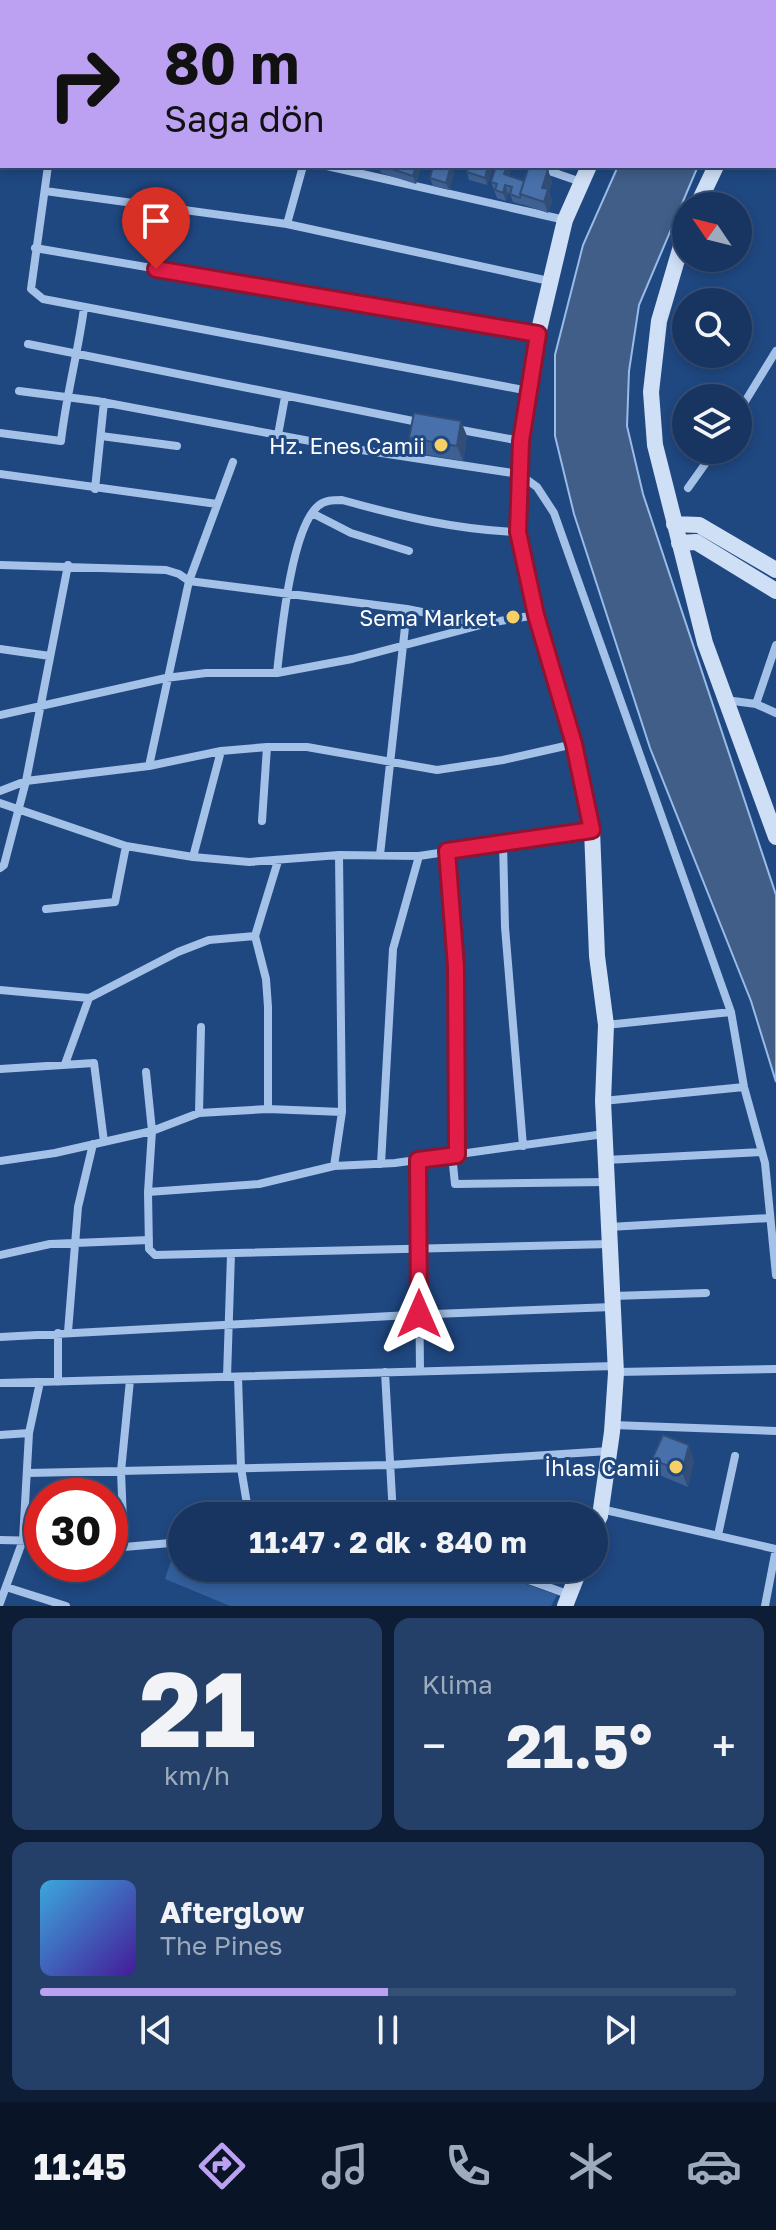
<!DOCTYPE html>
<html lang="tr">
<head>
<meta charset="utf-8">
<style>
	body { margin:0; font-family:"Golos Text",sans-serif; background:#244069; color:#f1f3f6; height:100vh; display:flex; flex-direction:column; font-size:30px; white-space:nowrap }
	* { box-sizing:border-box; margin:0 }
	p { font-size:26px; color:#9eabbd }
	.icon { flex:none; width:44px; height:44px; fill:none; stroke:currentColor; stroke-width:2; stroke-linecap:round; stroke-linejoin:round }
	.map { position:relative; height:1606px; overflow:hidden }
	.drawer { display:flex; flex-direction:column; gap:12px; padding:12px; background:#0d1d35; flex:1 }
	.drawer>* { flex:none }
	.banner { position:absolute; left:0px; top:0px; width:776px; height:168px; box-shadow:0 4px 12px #0003,0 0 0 2px #365075; background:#bca0f2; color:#111; overflow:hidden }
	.needle { width:52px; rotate:305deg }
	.controls { position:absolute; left:672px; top:192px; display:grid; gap:16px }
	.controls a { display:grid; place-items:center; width:80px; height:80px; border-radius:50%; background:#173560; box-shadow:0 4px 12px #0003,0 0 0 2px #365075; font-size:40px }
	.speed { position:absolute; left:24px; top:1478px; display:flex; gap:16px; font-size:40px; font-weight:700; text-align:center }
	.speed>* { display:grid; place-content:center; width:104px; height:104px; border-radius:50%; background:#173560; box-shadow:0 4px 12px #0003,0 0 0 2px #365075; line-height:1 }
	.speed .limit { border:12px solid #d22; background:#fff; color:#111 }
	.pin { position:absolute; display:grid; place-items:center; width:68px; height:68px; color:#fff; margin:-82px -34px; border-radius:50% 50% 50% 0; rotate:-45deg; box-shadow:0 0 8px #0007 }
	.pin .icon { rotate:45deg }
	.me { position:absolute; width:88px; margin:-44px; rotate:0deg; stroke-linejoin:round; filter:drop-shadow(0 0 6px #0008) }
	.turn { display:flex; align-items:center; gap:28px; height:168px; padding:0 32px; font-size:36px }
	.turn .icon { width:104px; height:104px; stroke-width:2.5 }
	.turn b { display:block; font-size:56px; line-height:68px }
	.big { font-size:60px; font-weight:700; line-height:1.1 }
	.drawer .widget { flex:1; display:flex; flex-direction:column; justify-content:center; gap:12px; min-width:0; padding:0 28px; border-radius:16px; background:#244069 }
	.drawer .dial { align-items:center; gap:0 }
	.dial b { font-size:104px; line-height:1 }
	.song { display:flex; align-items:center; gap:24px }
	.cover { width:96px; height:96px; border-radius:12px; background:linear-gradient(135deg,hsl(200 70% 55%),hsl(260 70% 35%)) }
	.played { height:8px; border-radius:4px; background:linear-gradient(90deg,#bca0f2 50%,#365075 50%) }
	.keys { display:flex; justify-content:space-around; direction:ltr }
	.heat { display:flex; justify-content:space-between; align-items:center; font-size:44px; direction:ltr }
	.drawer .tiles { flex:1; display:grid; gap:12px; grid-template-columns:1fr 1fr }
	.widget:last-child { grid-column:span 2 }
	.trip { position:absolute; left:168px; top:1502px; width:440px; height:80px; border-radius:40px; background:#173560; box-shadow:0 4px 12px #0003,0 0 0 2px #365075; font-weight:700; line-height:80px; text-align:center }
	.tabs { display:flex; height:128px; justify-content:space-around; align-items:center; background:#091526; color:#9eabbd }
	.tabs .icon { width:56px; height:56px }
	.tabs .selected { color:#bca0f2 }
	.tabs b { font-size:36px; color:#f1f3f6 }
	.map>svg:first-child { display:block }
</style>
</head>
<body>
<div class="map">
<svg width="776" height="1606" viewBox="0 0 776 1606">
	<rect width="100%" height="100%" fill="#1f4780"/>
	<path fill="#33609e" d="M175,1549H182V1568H480L557,1595L551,1606H230L165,1579Z"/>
	<path fill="#405e88" stroke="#98bcea" stroke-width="2" d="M618,166H698L639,305L629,371L627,426L643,494L776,895V1082L751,1001L650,748L574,514L555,436V355L583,245Z"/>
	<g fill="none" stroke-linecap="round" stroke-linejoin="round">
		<path stroke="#a4c1e8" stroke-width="8" d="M12,0L13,2
			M105,0V2
			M649,0L654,2
			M218,2V0
			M327,2V0
			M447,2V0
			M562,2L563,0
			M48,166L31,289L43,299L529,391
			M327,166L565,220
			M535,166L581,182
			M45,191L287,224L549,281
			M287,224L303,166
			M35,248L538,334
			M28,344L423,423
			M19,391L97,401L342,447L519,474L537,487L554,513L731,1012L744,1087L765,1163L776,1275
			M738,413L776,351
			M456,429L521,441
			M0,433L61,441C66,396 78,353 84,308
			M278,435L285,397
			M101,436L177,446
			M0,474L217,504
			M688,488L715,450
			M95,489L104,402
			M312,513L351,533L409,551
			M0,565L166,570L179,574L189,581L407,609L482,624L536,615
			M0,649L50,656
			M277,673C281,636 291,529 318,506C325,500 333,500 342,500C400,516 457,530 518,532
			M726,700L756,704L776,713
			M756,704L776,645
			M0,715L166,678L206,673H277L352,659L481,625
			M149,766L189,581L233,462
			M0,791L26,781L149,766L221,751L267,747H307L437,770L503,760L574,744
			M0,803L126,846L193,857L249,862L339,855L419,856L592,830
			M262,821L267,747
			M503,842L505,927L523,1146
			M447,851L456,967L457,1155
			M380,855L407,609
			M193,857L221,751
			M0,868L4,865L26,781L68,565
			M46,909L115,902L126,846
			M0,990L89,998L178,952L209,940L255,936
			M606,1025L731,1012
			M65,1064L89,998
			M0,1069L94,1063L104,1142
			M146,1072L152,1131L148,1192L149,1249L155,1255L610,1244
			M603,1101L744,1087
			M268,1109V1007L266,979L255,936L278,861
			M199,1113L201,1027
			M452,1155L455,1184L606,1182
			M418,1160L420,1371
			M606,1160L762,1152
			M0,1161L55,1153L152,1131L199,1113L268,1109L342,1112
			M381,1164L393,949L419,856
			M334,1166L342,1112L339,855
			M148,1192L259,1184L334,1166L395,1163L604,1134
			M609,1227L770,1218
			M0,1255L50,1244L149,1240
			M613,1296L706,1293
			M68,1332L78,1207L93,1144
			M0,1337L410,1315L612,1307
			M385,1372L393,1516
			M617,1372L776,1369
			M227,1377L231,1254
			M238,1377L241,1468L249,1516
			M130,1380L121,1471L124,1547L182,1542
			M58,1382V1333
			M0,1383L615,1366
			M613,1425L776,1431
			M0,1435L29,1433
			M28,1473L389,1465L609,1451
			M601,1509L776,1549
			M718,1535L735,1456
			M0,1540L42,1541
			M110,1546L124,1547
			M496,1568L570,1595
			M6,1587L66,1606
			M0,1603L23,1540L29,1433L40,1382
			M765,1606L776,1549"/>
		<path stroke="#cfdff6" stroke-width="16" d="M691,0L696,2
			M669,2L670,0
			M774,47L776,43
			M589,166L565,220L538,334L521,441L518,532L536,615L574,744L592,830L597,956L606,1025L603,1101L616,1373L612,1432L600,1516L594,1528
			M697,206L716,166
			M686,229L659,321L651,392L655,445L705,643L776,837
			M674,524L699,525L776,570
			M679,543L696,542L776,591
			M565,1606L580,1568"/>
	</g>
	<path fill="#3e6092" d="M60,0H86L67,2H61Z
		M379,166H419L420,170L416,184L381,173Z
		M430,166H451L454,173L449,190L433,186L430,178L433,167Z
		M511,169L509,176L524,181L548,170L552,182L549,192L552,201L548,213L524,205V204L523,205L513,202L510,194L508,193L506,201L497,198L491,182Z
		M492,171L487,185L469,180L467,172Z
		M467,436L463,461L415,453L409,438Z
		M652,1459L694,1460L688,1487L657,1474Z"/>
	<path fill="#324e77" d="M0,20L2,55V72L0,67Z
		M416,166H419L420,170L416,184L413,176Z
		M451,166L454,173L449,190L446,183Z
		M488,166H490L492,171L487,185L485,178Z
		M507,166H510L511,169L507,182L504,174Z
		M548,170L552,182L549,192L552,201L548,213L544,202L542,188Z
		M505,185L508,193L506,201L503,193Z
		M461,421L467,436L463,461L457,446Z
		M689,1445L694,1460L688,1487L682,1472Z"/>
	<path fill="#4870aa" stroke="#324e77" stroke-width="2" d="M26,0H50L26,2Z
		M120,0H147V2H120Z
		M169,0H190L191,2H170Z
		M241,0H265V2H241Z
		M274,0H298V2H273Z
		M337,0H363V2H337Z
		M400,0H413V2H399Z
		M472,0H482L490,1V2H471Z
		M571,0H603L602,2H571Z
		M0,75H2V95H0Z
		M382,166H416L413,176Z
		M433,166H451L446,183L430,178Z
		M468,166H488L485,178L467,172Z
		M496,166H507L504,174L524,181L520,194H521L520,198L510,194L512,187L505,185L503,193L495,190L497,184L491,182Z
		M529,166H535L548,170L542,188L548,189L544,202L520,194Z
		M414,413L461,421L457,446L409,438Z
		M663,1435L689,1445L682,1472L652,1459Z"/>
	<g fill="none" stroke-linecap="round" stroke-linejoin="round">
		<defs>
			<path id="route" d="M156,269L538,334L521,441L518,532L536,615L574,744L592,830L447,851L456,967L457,1155L418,1160L419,1314"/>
		</defs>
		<use href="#route" stroke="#92132f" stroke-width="20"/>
		<use href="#route" stroke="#e11d48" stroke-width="14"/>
	</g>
	<g fill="#f6d064" stroke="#1f4780" stroke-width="3">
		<circle cx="441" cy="445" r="8"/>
		<circle cx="513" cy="617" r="8"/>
		<circle cx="676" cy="1467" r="8"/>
	</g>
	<g text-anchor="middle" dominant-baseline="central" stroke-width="6" stroke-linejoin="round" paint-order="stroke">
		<g font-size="22" fill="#fff" stroke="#1f4780" text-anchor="end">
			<text x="425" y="445">Hz. Enes Camii</text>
			<text x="497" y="617">Sema Market</text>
			<text x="660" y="1467">İhlas Camii</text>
		</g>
	</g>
</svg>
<div class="controls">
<a><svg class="needle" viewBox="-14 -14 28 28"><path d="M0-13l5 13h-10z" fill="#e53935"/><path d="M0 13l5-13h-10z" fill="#9eabbd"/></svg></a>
<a><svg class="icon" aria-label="search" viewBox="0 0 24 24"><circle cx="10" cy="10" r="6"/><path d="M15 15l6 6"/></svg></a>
<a><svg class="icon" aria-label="layers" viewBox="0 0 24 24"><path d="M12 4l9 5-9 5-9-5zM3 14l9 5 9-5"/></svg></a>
</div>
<div class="speed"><div class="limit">30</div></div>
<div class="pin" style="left:156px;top:269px;background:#d93025"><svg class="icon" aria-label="arrive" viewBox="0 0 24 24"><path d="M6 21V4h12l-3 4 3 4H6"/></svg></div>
<svg class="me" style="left:419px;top:1314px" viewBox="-20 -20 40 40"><path d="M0-17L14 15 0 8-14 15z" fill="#e11d48" stroke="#fff" stroke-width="4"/></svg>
<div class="trip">11:47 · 2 dk · 840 m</div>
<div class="banner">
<div class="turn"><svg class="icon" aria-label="right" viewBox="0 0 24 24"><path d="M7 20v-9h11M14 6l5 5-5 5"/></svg><div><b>80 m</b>Sağa dön</div></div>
</div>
</div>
<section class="drawer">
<div class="tiles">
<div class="widget dial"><b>21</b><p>km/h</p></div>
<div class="widget"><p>Klima</p>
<div class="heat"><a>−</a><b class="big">21.5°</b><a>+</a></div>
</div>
<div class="widget">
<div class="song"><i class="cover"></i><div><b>Afterglow</b><p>The Pines</p></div></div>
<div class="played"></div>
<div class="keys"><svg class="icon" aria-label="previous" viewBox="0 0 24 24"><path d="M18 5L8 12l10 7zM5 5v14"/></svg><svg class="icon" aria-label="pause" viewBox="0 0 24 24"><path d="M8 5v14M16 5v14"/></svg><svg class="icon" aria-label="next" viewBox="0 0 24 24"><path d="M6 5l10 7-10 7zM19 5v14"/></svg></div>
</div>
</div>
</section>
<nav class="tabs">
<b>11:45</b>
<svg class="icon selected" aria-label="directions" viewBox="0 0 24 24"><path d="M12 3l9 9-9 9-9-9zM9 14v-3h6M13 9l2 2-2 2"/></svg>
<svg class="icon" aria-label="music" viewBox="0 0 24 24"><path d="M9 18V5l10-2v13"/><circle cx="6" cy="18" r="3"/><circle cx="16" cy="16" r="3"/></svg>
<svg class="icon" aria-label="phone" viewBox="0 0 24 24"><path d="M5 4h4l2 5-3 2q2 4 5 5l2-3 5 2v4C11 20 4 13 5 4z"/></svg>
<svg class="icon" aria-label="climate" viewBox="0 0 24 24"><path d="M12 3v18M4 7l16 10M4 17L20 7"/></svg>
<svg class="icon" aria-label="car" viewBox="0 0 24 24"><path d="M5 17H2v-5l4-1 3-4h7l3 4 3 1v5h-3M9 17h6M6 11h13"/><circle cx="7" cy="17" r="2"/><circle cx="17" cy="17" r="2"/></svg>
</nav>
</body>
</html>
